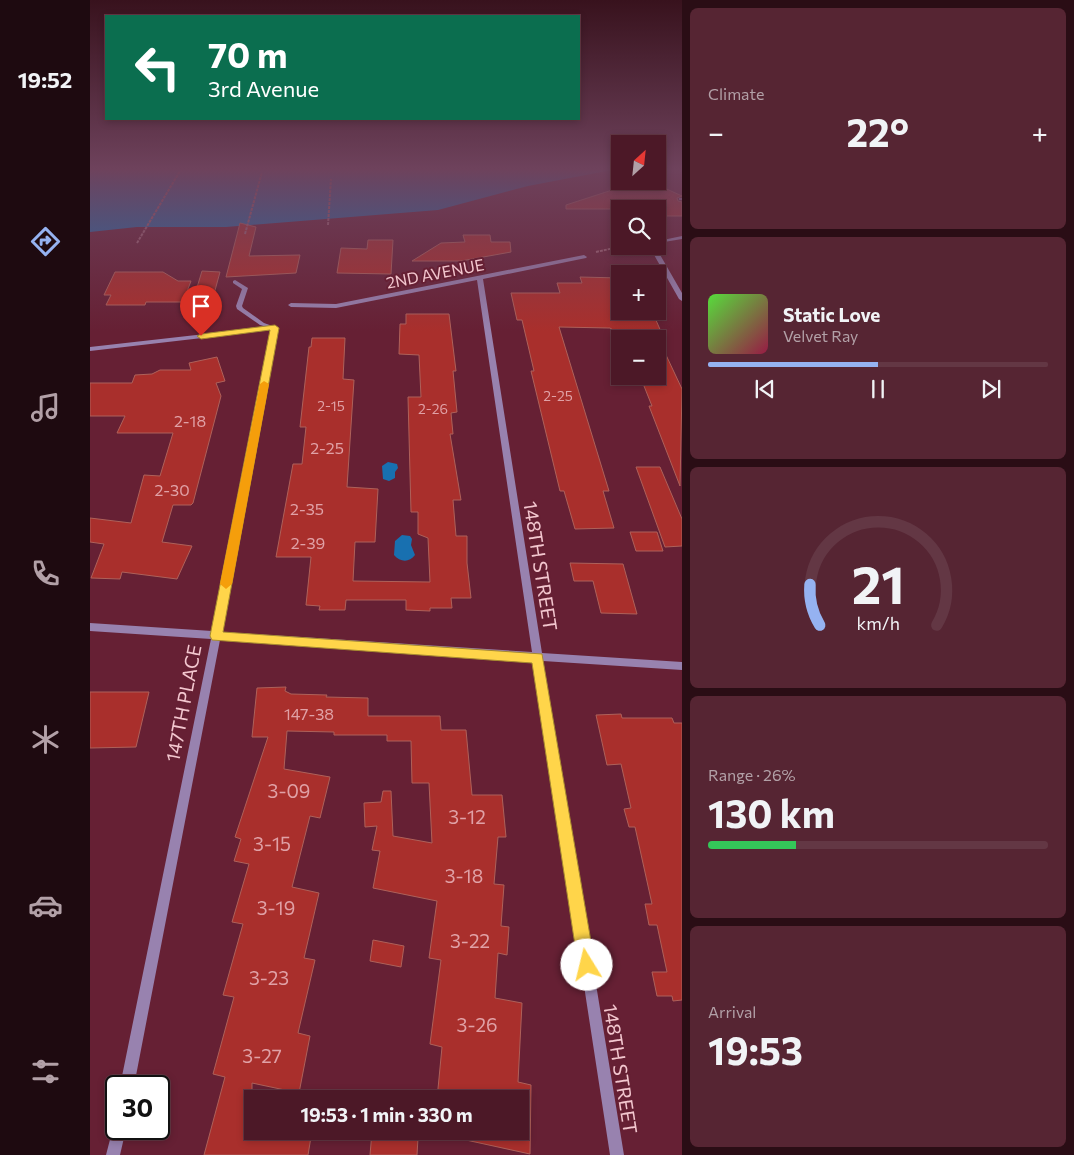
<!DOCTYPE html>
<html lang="en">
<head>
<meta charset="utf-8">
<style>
	body { margin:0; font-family:Commissioner,sans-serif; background:#562533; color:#f1f3f6; height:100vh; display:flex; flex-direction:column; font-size:19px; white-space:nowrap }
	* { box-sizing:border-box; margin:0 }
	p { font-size:16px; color:#b2a0a7 }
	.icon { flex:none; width:28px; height:28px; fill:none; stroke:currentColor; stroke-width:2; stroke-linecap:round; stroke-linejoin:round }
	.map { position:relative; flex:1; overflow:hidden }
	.side { display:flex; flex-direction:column; gap:8px; padding:8px; background:#2a0d15; width:392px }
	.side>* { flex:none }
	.banner { position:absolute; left:15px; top:15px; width:475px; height:105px; border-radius:0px; box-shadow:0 2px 8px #0003,0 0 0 1px #633744; background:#0b6e4f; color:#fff; overflow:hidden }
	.needle { width:32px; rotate:27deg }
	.buttons { position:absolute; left:521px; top:135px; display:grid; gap:10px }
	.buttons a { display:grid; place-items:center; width:55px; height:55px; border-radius:0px; background:#4c1827; box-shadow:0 2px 8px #0003,0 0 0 1px #633744; font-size:25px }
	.speed { position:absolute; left:15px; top:1075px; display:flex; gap:10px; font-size:25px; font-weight:700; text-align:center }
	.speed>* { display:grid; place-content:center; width:65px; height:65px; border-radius:50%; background:#4c1827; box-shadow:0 2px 8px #0003,0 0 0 1px #633744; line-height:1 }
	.speed .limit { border:2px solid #111; border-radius:8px; background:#fff; color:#111 }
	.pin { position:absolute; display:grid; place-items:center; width:42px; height:42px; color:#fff; margin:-51px -21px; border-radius:50% 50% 50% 0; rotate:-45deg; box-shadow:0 0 5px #0007 }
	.pin .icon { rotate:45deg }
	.me { position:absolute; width:55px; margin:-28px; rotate:351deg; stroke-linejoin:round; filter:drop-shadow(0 0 4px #0008) }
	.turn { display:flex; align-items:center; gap:18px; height:105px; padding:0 20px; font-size:22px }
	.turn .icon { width:65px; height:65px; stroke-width:2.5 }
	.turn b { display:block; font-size:35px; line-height:42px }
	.big { font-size:38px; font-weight:700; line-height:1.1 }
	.side .tile { flex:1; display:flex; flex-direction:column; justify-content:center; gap:8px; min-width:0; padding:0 18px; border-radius:8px; background:#562533 }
	.side .dial { align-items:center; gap:0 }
	.dial svg { height:130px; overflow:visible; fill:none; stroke:#633744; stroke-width:7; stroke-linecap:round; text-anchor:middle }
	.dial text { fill:#f1f3f6; stroke:none }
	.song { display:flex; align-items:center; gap:15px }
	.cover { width:60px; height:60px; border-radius:8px; background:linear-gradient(135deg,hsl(110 70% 55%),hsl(340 70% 35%)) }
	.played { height:5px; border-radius:2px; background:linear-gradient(90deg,#95b2f1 50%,#633744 50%) }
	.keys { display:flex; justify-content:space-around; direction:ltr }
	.heat { display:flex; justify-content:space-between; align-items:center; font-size:28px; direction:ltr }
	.charge { height:8px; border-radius:4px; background:linear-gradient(90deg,#34c759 26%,#633744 0) }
	.trip { position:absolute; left:154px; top:1090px; width:285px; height:50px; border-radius:0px; background:#4c1827; box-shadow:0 2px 8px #0003,0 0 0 1px #633744; font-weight:700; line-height:50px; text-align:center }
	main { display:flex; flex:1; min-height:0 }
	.dock { display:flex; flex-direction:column; width:90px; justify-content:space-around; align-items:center; background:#1e0a10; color:#b2a0a7 }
	.dock .icon { width:35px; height:35px }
	.dock .selected { color:#95b2f1 }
	.dock b { font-size:22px; color:#f1f3f6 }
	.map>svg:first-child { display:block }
</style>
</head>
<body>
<main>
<nav class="dock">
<b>19:52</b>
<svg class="icon selected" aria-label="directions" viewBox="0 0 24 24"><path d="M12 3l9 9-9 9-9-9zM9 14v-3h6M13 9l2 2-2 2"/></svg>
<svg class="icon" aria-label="music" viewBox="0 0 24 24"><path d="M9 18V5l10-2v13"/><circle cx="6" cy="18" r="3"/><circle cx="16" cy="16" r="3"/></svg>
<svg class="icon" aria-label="phone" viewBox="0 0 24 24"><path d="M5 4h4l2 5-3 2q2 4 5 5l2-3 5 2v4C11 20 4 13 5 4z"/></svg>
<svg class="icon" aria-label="climate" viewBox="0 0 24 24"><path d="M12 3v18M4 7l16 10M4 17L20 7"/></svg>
<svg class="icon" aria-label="car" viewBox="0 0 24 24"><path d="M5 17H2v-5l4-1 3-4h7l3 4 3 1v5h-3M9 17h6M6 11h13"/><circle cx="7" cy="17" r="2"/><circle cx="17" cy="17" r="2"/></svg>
<svg class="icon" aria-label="filters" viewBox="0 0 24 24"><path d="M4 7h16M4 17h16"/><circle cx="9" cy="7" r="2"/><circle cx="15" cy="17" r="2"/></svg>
</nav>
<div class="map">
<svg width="592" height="1155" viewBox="0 0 592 1155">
	<rect width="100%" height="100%" fill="#662034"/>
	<path fill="#1870b0" d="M0,170H522L438,186L348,210L136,227H47L0,232Z
		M298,462L307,464L308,468L305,472V478L299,481L293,479L292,466Z
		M312,535L320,536L322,539L321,545L325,555C319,563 310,562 304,555L305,541Z"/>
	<path fill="#a92f2c" stroke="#ae615a" d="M550,181H559L592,196L587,198L588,201L592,202V216H568V209H476V205Z
		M150,223L166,227L159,256L210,255L206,273L136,277Z
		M373,235H400L401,242H420L421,252L371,261H322L351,243L375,242Z
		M278,240H303L301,274L247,273L251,248L277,249Z
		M112,271L130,272L124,294H105Z
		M25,272H73L88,281H101L93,302H56L55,305H16L21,295H14Z
		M490,277L530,278V311H562L572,334L531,335L520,328L469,327L519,491H513L524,528L485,529L474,491H470L441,371H444L432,320H427L421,293H470L467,283H492Z
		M316,314H359L366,371H363L367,412L361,413L363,434H360L371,500H363L366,536H377V563L381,598H361L362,608H340V611L316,610V600H256L255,610H229L230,606L216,605L221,557H186L203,464H212L216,427H210L219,347H221L222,338H255L253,379L264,380L257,487L288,489L285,542H265L263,581L340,582L338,538L328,534V512H321L318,397H331L329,355L309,354L310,324H316Z
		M568,338L592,389L590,486L559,406H562L550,376H568Z
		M127,357L135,381L126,383L131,396L103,503L101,505H83L72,542L102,546L87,579L32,572L30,579L1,578L14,544L0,542V518L41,523L54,475L70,476L83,433H27L35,416H0V383H42L45,375L62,374L70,370H101L99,363Z
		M546,467H570L592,519V546L575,547Z
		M540,532H567L573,551H546Z
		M480,563L533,564L547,614L511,613L503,581H484Z
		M196,687L195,691L201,694L237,695L236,697L278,698V716H350L351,730H376L382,795H412L416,837H408L404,884L414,885L411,926L419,927L417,955L408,953L405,998L432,1003L428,1082L441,1085L440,1154L344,1133V1131H430V1099H347L352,1047L340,1044L351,960L339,958L347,901L283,888L290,851L282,850L287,826L275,827L274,803L291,802L293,791H301L303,836L342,843L339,783H322L321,741H297V735H244V732L197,731L194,769L240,777L230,818L220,816L202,887L229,893L214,958L225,960L208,1033L220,1036L209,1093L162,1083V1131H222L218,1155H114L135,1077L123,1074L144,997L133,995L153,924L142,922L159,864L144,861L151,839L145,837L178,737H162L167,688Z
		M0,692H59L46,747L0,748Z
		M531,714L532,718H582L584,723H592V1000L583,1001L582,996H567L562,972H577L567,925H559L555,904H562L545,827H539L534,809L541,808L531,764L517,765L506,715Z
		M283,940L314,946L311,967L280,961Z
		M282,1132L328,1138L327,1155H280Z"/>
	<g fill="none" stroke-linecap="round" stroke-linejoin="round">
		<path stroke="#a36877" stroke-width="2" stroke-dasharray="3 1" stroke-linecap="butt" d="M238,225L241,179
			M155,234L172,172
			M47,243L90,171
			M506,252L533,246"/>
		<path fill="#9882af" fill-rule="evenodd" d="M589,198H592V200H589Z
			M592,236V239L568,243V241Z
			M559,246H565L592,293V301L589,299Z
			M494,255L497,257L496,258L393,279L452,653L592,662V670L453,661L534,1155H520L444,660L130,640L44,1086H30L121,639L0,631V623L122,631L181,330L0,351V347L177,327L170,325L147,309L146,306L152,289L143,283V281L145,280L158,288L152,306L153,308L174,323L188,328L131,632L442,652L387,280L246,308L201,307L198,305L201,303L246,304Z
			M26,1123V1129H36L30,1155H16L24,1124Z"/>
	</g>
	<linearGradient id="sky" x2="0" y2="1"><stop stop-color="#38121d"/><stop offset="0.51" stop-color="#6e425c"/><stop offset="1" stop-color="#6e425c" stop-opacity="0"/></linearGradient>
	<rect width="592" height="331" fill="url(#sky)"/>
	<path fill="#ffd54a" stroke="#a68a30" d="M185,325L189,328L133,632L452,654L505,965L503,971L497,973L491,971L488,965L442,663L122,640L120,636L180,330L111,339L107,336L111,334Z"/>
	<path fill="#f59e0b" d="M174,381L179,384L142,584L136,589L130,584L170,384Z"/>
	<g text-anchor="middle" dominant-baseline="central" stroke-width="4" stroke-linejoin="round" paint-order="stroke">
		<g font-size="14" fill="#e0a1a6">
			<text x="468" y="395">2-25</text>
			<text x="241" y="405">2-15</text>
			<text x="343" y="408">2-26</text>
		</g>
		<g font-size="16" fill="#f3c7cf" stroke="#662034">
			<text transform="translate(345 273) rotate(-11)">2ND AVENUE</text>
		</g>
		<g font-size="16" fill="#e0a1a6">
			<text x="100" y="420">2-18</text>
			<text x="237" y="447">2-25</text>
			<text x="82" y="489">2-30</text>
			<text x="217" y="508">2-35</text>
			<text x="218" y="542">2-39</text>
			<text x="219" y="713">147-38</text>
		</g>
		<g font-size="19" fill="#f3c7cf" stroke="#662034">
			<text transform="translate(451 566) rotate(81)">148TH STREET</text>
			<text transform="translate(93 703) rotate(-79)">147TH PLACE</text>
			<text transform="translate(531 1069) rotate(81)">148TH STREET</text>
		</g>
		<g font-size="19" fill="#e0a1a6">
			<text x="199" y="790">3-09</text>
			<text x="377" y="816">3-12</text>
			<text x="182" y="843">3-15</text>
			<text x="374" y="875">3-18</text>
			<text x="186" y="907">3-19</text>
			<text x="380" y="940">3-22</text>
			<text x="179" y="977">3-23</text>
			<text x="387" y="1024">3-26</text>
			<text x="172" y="1055">3-27</text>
		</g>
	</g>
</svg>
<div class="buttons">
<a><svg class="needle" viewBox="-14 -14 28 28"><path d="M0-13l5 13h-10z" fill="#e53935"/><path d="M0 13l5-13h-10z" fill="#b2a0a7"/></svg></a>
<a><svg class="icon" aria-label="search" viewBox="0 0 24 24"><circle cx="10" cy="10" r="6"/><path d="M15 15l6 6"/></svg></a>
<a>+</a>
<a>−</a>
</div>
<div class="speed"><div class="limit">30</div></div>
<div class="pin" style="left:111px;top:336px;background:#d93025"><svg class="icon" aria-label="arrive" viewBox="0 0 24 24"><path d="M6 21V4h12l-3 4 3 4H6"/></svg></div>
<svg class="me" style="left:497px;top:965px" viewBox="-20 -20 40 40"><circle r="19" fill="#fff"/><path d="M0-13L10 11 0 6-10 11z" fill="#ffd54a"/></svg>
<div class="trip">19:53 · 1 min · 330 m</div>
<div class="banner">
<div class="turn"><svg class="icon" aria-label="left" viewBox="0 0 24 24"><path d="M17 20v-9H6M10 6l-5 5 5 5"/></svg><div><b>70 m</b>3rd Avenue</div></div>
</div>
</div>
<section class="side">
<div class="tile"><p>Climate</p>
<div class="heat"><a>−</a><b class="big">22°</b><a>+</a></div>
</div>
<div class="tile">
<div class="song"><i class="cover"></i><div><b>Static Love</b><p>Velvet Ray</p></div></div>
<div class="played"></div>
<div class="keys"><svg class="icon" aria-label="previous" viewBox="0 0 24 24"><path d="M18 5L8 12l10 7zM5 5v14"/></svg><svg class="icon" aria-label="pause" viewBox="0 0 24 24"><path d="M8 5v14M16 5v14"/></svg><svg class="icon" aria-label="next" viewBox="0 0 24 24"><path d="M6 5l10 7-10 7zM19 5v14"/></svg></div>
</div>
<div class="tile dial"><svg viewBox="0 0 100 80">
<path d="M14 69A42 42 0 1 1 86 69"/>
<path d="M14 69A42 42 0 0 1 8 44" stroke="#95b2f1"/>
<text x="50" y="56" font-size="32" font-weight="700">21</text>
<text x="50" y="72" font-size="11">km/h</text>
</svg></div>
<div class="tile"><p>Range · 26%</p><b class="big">130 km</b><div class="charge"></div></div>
<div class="tile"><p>Arrival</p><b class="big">19:53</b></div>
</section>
</main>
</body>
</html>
